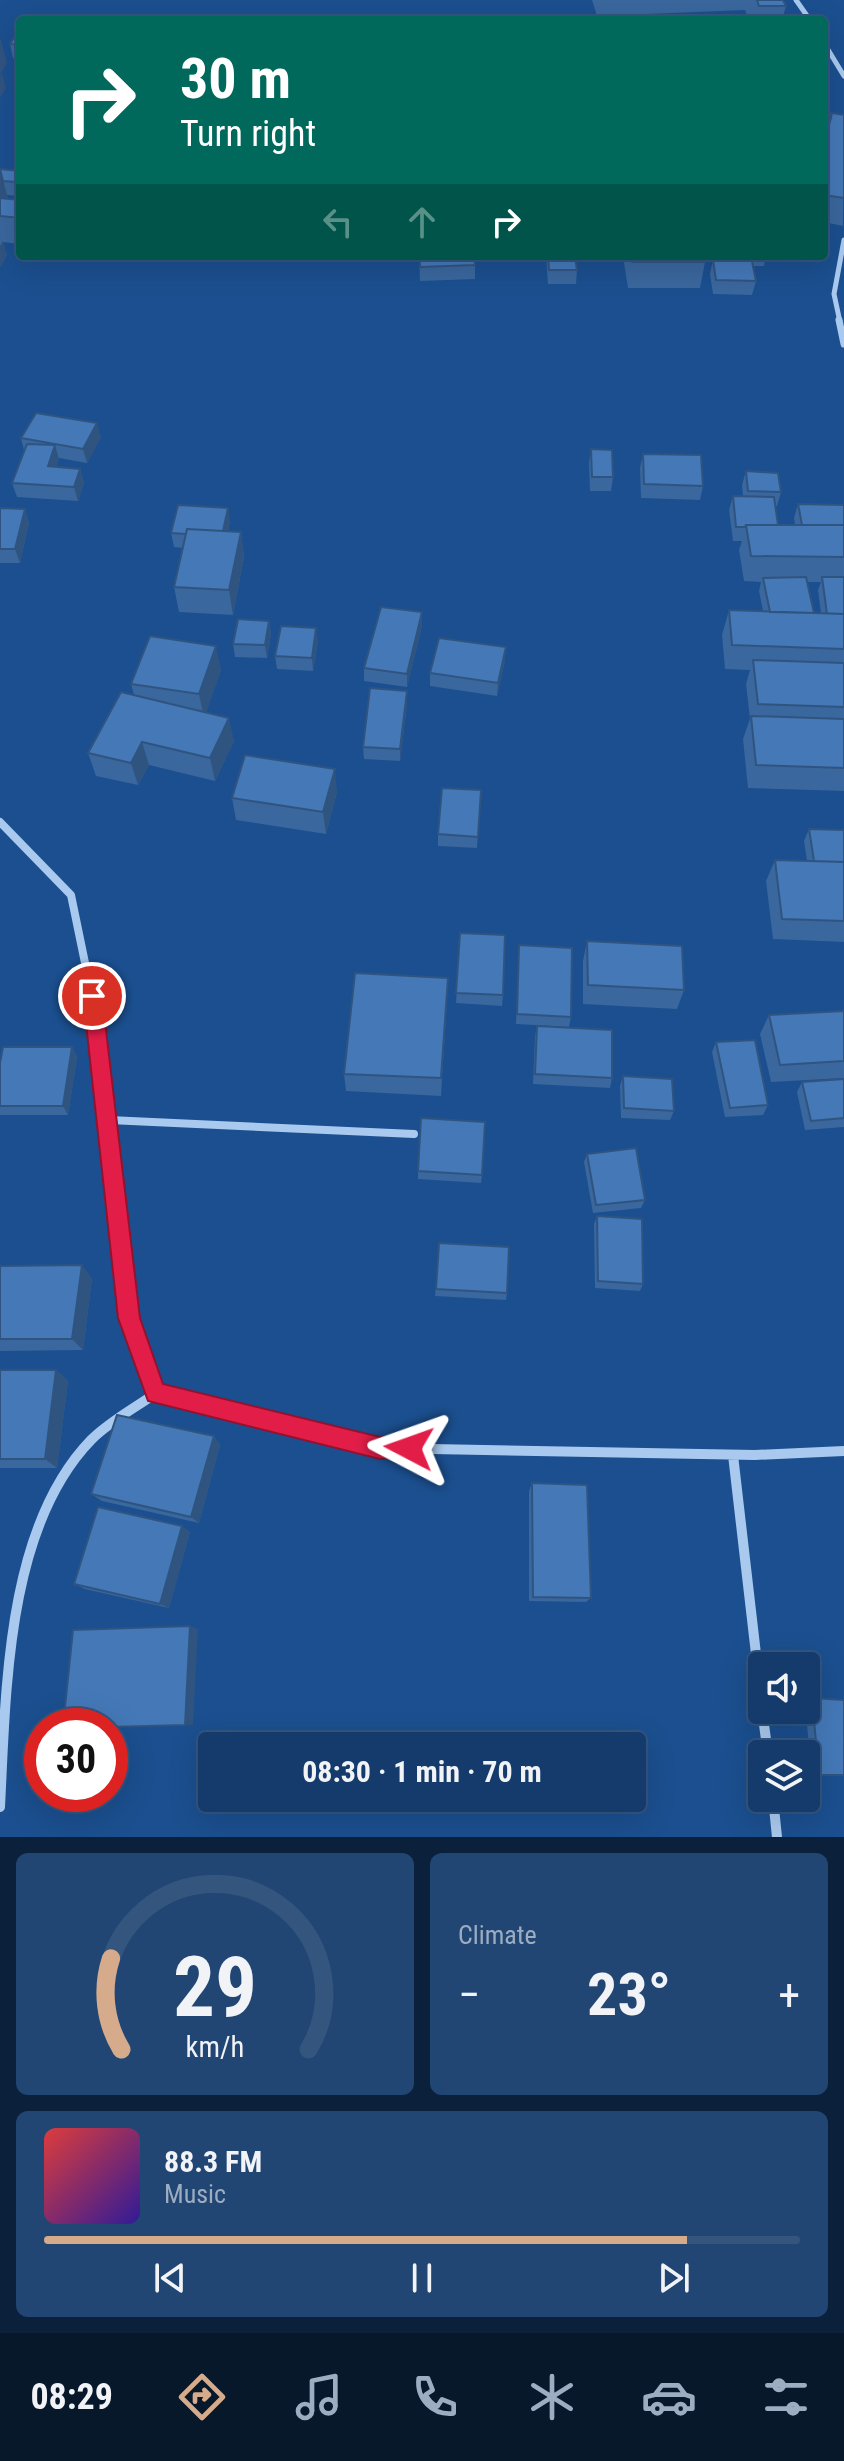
<!DOCTYPE html>
<html lang="en">
<head>
<meta charset="utf-8">
<style>
	body { margin:0; font-family:"Roboto Condensed",sans-serif; background:#214673; color:#f1f3f6; height:100vh; display:flex; flex-direction:column; font-size:30px; white-space:nowrap }
	* { box-sizing:border-box; margin:0 }
	p { font-size:26px; color:#9dadc1 }
	.icon { flex:none; width:44px; height:44px; fill:none; stroke:currentColor; stroke-width:2; stroke-linecap:round; stroke-linejoin:round }
	.map { position:relative; height:1837px; overflow:hidden }
	.panel { display:flex; flex-direction:column; gap:16px; padding:16px; background:#0b203b; flex:1 }
	.panel>* { flex:none }
	.hud { position:absolute; left:16px; top:16px; width:812px; height:244px; border-radius:8px; box-shadow:0 8px 32px #0002,0 0 0 2px #33557e; background:#00695c; color:#fff; overflow:hidden }
	.tools { position:absolute; left:748px; top:1652px; display:grid; gap:16px }
	.tools a { display:grid; place-items:center; width:72px; height:72px; border-radius:8px; background:#143b6b; box-shadow:0 8px 32px #0002,0 0 0 2px #33557e; font-size:40px }
	.speed { position:absolute; left:24px; top:1708px; display:flex; gap:16px; font-size:40px; font-weight:700; text-align:center }
	.speed>* { display:grid; place-content:center; width:104px; height:104px; border-radius:50%; background:#143b6b; box-shadow:0 8px 32px #0002,0 0 0 2px #33557e; line-height:1 }
	.speed .limit { border:12px solid #d22; background:#fff; color:#111 }
	.pin { position:absolute; display:grid; place-items:center; width:68px; height:68px; color:#fff; margin:-34px; border:4px solid #fff; border-radius:50%; box-shadow:0 2px 8px #0007 }
	.me { position:absolute; width:88px; margin:-44px; rotate:274deg; stroke-linejoin:round; filter:drop-shadow(0 0 6px #0008) }
	.turn { display:flex; align-items:center; gap:28px; height:168px; padding:0 32px; font-size:36px }
	.turn .icon { width:104px; height:104px; stroke-width:2.5 }
	.turn b { display:block; font-size:56px; line-height:68px }
	.lanes { display:flex; align-items:center; height:76px; padding:0 32px; background:#0003; justify-content:center; gap:40px; direction:ltr }
	.lanes .off { opacity:.35 }
	.big { font-size:60px; font-weight:700; line-height:1.1 }
	.panel .widget { flex:1; display:flex; flex-direction:column; justify-content:center; gap:12px; min-width:0; padding:0 28px; border-radius:12px; background:#214673 }
	.panel .dial { align-items:center; gap:0 }
	.dial svg { height:208px; overflow:visible; fill:none; stroke:#33557e; stroke-width:7; stroke-linecap:round; text-anchor:middle }
	.dial text { fill:#f1f3f6; stroke:none }
	.song { display:flex; align-items:center; gap:24px }
	.cover { width:96px; height:96px; border-radius:12px; background:linear-gradient(135deg,hsl(0 70% 55%),hsl(250 70% 35%)) }
	.played { height:8px; border-radius:4px; background:linear-gradient(90deg,#d6ab8b 85%,#33557e 85%) }
	.keys { display:flex; justify-content:space-around; direction:ltr }
	.heat { display:flex; justify-content:space-between; align-items:center; font-size:44px; direction:ltr }
	.panel .tiles { flex:1; display:grid; gap:16px; grid-template-columns:1fr 1fr }
	.widget:last-child { grid-column:span 2 }
	.trip { position:absolute; left:198px; top:1732px; width:448px; height:80px; border-radius:8px; background:#143b6b; box-shadow:0 8px 32px #0002,0 0 0 2px #33557e; font-weight:700; line-height:80px; text-align:center }
	.dock { display:flex; height:128px; justify-content:space-around; align-items:center; background:#08182b; color:#9dadc1 }
	.dock .icon { width:56px; height:56px }
	.dock .on { color:#d6ab8b }
	.dock b { font-size:36px; color:#f1f3f6 }
	.map>svg:first-child { display:block }
</style>
</head>
<body>
<div class="map">
<svg width="844" height="1837" viewBox="0 0 844 1837">
	<rect width="100%" height="100%" fill="#1b4f8f"/>
	<g fill="none" stroke-linecap="round" stroke-linejoin="round">
		<path stroke="#a9c9ee" stroke-width="5" d="M796,0L810,20
			M824,43L844,76
			M840,322L834,294L844,240"/>
		<path stroke="#a9c9ee" stroke-width="7" d="M839,320L844,344"/>
		<path stroke="#a9c9ee" stroke-width="8" d="M0,822L71,895L97,1021L118,1219
			M109,1120L414,1134"/>
		<path stroke="#a9c9ee" stroke-width="10" d="M118,1217L129,1318L156,1393L380,1448L755,1455L844,1451
			M733,1455L762,1706
			M762,1710L768,1754
			M773,1798L777,1837
			M0,1807C6,1691 6,1528 91,1440C110,1421 135,1408 156,1393"/>
	</g>
	<path fill="#3a679d" fill-rule="evenodd" d="M592,0H783L786,6L782,20H749L745,10L597,16Z
		M20,28V59L13,58L10,44Z
		M824,103L831,117L844,115L843,226L824,222V145L827,133H824Z
		M0,169L20,171V196L7,195L8,199L0,216Z
		M0,216L20,218V244L3,242L7,255L0,267Z
		M419,256L475,265V279L420,281Z
		M546,256H575L577,270L576,284H548Z
		M623,256H704L705,262L700,288H628Z
		M721,256H766L764,266H753L756,281L752,295L713,294L710,274L713,260H722Z
		M101,437L87,463L59,458L56,467L80,469L84,483L78,501L17,497L12,483L24,450L21,438Z
		M591,449L613,477L611,491H590L589,463Z
		M643,454L703,486L700,500L641,498L640,468Z
		M746,471L781,492L777,506H775L778,525H795L794,518L798,504L844,505V791L748,788L743,739L750,719L746,684L750,670L725,669L722,635L729,610L763,611L759,591L761,582L744,581L739,550L742,541H733L729,510L733,496H743L742,485ZM807,582H821L818,590L821,613H814Z
		M0,508L25,509L29,523L20,563H0Z
		M230,521L228,531L241,532L244,557L233,615L179,612L174,587L183,548L174,547L171,533Z
		M269,621L271,634L267,658L235,657L233,644Z
		M422,626L407,687L364,681V668Z
		M318,641L313,671L277,669L275,656Z
		M505,660L497,696L430,686V673Z
		M221,670L206,712L234,741L215,781L149,765L138,785L96,776L88,753L134,695L131,684Z
		M407,704L400,761L364,759L363,747Z
		M481,790L477,848L438,846V834Z
		M337,792L326,834L236,820L232,798Z
		M809,829L844,830V942L773,939L766,881L775,860L807,861L804,841Z
		M460,933L503,995L502,1006L456,1003Z
		M587,941L684,990L677,1009L583,1004V961Z
		M519,945L571,1017L569,1027L516,1024Z
		M447,998L441,1096L346,1091L344,1074Z
		M844,1011V1078L771,1082L760,1034L769,1015Z
		M537,1026L612,1078L610,1088L533,1084L535,1036Z
		M716,1042L768,1105L763,1115L725,1117L712,1052Z
		M72,1047L77,1057L68,1115H0V1063Z
		M623,1076L674,1111L670,1120L621,1118L620,1086Z
		M844,1079V1127L805,1130L797,1092L802,1082Z
		M587,1154L645,1200L641,1208L593,1213L584,1162Z
		M418,1171L482,1175L481,1183L418,1179Z
		M597,1216L643,1284L640,1291L595,1288L594,1224Z
		M439,1243L507,1293L506,1300L435,1296Z
		M0,1266L92,1278L83,1350L0,1351Z
		M0,1370H56L68,1381L57,1468H0Z
		M214,1436L220,1445L199,1523L102,1501L91,1494Z
		M532,1483L591,1598L586,1602L529,1601V1491Z
		M190,1532L169,1608L85,1589L74,1584Z
		M812,1698L819,1775L811,1774L806,1710V1699Z"/>
	<path fill="#305480" d="M0,37L7,63L0,75Z
		M2,73L6,88L0,98V77Z
		M1,172L8,199L0,213V174Z
		M20,175V196L16,182Z
		M3,241L7,255L0,267V246Z
		M97,423L101,437L87,463L83,449Z
		M55,445L59,459L52,480L48,466Z
		M80,469L84,483L78,501L74,487Z
		M228,508L230,521L224,550L222,536Z
		M25,509L29,523L20,563L15,549Z
		M241,532L244,557L233,615L229,590Z
		M422,612V626L407,687V674Z
		M269,621L271,634L267,658L265,645Z
		M316,628L318,641L313,671L312,658Z
		M216,646L221,670L204,718L199,694Z
		M506,647L505,660L497,696L498,683Z
		M407,691V704L400,761V749Z
		M229,718L234,741L215,781L210,758Z
		M142,742L149,765L138,785L131,763Z
		M335,769L337,792L326,834L323,812Z
		M72,1047L77,1057L68,1115L63,1106Z
		M82,1265L92,1278L83,1350L72,1339Z
		M56,1370L68,1381L57,1468L45,1459Z
		M214,1436L220,1445L199,1523L191,1517Z
		M182,1526L190,1532L169,1608L160,1604Z
		M190,1626L198,1629L193,1725H185Z"/>
	<path fill="#4478b7" stroke="#305480" stroke-width="2" d="M757,0H783L786,6H759Z
		M20,28V45L10,44Z
		M824,103H827L831,118H824Z
		M832,113L844,115V198L824,195V146Z
		M0,169L20,171V175L16,182L3,181Z
		M0,198L20,200V218L0,216Z
		M420,256H474L475,265L420,267Z
		M548,256H575L577,270H549Z
		M631,256H704L705,262H632Z
		M713,260L752,261L756,281L716,280Z
		M36,413L97,423L83,449L21,438Z
		M27,444L55,445L48,466L80,469L74,487L12,483Z
		M591,449L612,450L613,477H592Z
		M643,454L701,455L703,486L644,484Z
		M746,471L778,473L781,492L748,491Z
		M733,496L774,497L778,525H746L745,527H736Z
		M798,504L844,505V525H802Z
		M178,505L228,508L223,531L187,529L186,534L171,533Z
		M0,508L25,509L15,549H0Z
		M746,525H844V557L751,556Z
		M187,529L241,532L229,590L174,587Z
		M806,577L814,613L770,612L763,578Z
		M822,577H844V614H827Z
		M381,607L422,612L407,674L364,668Z
		M729,610L844,614V649L732,645Z
		M238,619L269,621L265,645L233,644Z
		M281,626L316,628L312,658L275,656Z
		M150,636L216,646L199,694L131,684Z
		M439,638L506,647L498,683L430,673Z
		M753,660L844,663V707L758,704Z
		M370,688L407,691L400,749L363,747Z
		M121,692L229,718L210,758L142,742L131,763L88,753Z
		M751,716L844,719V768L756,765Z
		M245,755L335,769L323,812L232,798Z
		M442,788L481,790L478,837L438,834Z
		M809,829L844,830V862L814,861Z
		M775,860L844,862V921L782,919Z
		M460,933L505,935L503,995L456,993Z
		M587,941L682,946L684,990L588,985Z
		M519,945L572,948L571,1017L517,1014Z
		M355,973L448,978L441,1078L344,1074Z
		M844,1011V1061L780,1065L769,1015Z
		M537,1026L612,1030V1078L535,1074Z
		M755,1040L768,1105L730,1108L716,1042Z
		M3,1047H72L63,1106H0V1063Z
		M623,1076L672,1079L674,1111L624,1108Z
		M844,1079V1118L811,1121L802,1082Z
		M421,1118L485,1122L482,1175L418,1171Z
		M636,1148L645,1200L596,1205L587,1154Z
		M597,1216L642,1219L643,1284L598,1281Z
		M439,1243L509,1247L507,1293L436,1289Z
		M82,1265L72,1339H0V1266Z
		M0,1370H56L45,1459H0Z
		M117,1415L214,1436L191,1517L91,1494Z
		M532,1483L587,1485L591,1598L533,1597Z
		M98,1507L182,1526L160,1604L74,1584Z
		M190,1626L185,1725L110,1727V1726H63L73,1630Z
		M812,1698L844,1700V1775H819Z"/>
	<path fill="#e11d48" stroke="#92132f" stroke-width="2" d="M92,987L102,996L140,1318L163,1384L380,1437L417,1440L420,1448L417,1456L380,1459L148,1401L118,1318L83,996Z"/>
</svg>
<div class="tools">
<a><svg class="icon" aria-label="sound" viewBox="0 0 24 24"><path d="M4 9h4l5-4v14l-5-4H4zM17 9q2 3 0 6"/></svg></a>
<a><svg class="icon" aria-label="layers" viewBox="0 0 24 24"><path d="M12 4l9 5-9 5-9-5zM3 14l9 5 9-5"/></svg></a>
</div>
<div class="speed"><div class="limit">30</div></div>
<div class="pin" style="left:92px;top:996px;background:#d93025"><svg class="icon" aria-label="arrive" viewBox="0 0 24 24"><path d="M6 21V4h12l-3 4 3 4H6"/></svg></div>
<svg class="me" style="left:409px;top:1448px" viewBox="-20 -20 40 40"><path d="M0-17L14 15 0 8-14 15z" fill="#e11d48" stroke="#fff" stroke-width="4"/></svg>
<div class="trip">08:30 · 1 min · 70 m</div>
<div class="hud">
<div class="turn"><svg class="icon" aria-label="right" viewBox="0 0 24 24"><path d="M7 20v-9h11M14 6l5 5-5 5"/></svg><div><b>30 m</b>Turn right</div></div>
<div class="lanes"><svg class="icon off" aria-label="left" viewBox="0 0 24 24"><path d="M17 20v-9H6M10 6l-5 5 5 5"/></svg><svg class="icon off" aria-label="ahead" viewBox="0 0 24 24"><path d="M12 20V5M6 11l6-6 6 6"/></svg><svg class="icon" aria-label="right" viewBox="0 0 24 24"><path d="M7 20v-9h11M14 6l5 5-5 5"/></svg></div>
</div>
</div>
<section class="panel">
<div class="tiles">
<div class="widget dial"><svg viewBox="0 0 100 80">
<path d="M14 69A42 42 0 1 1 86 69"/>
<path d="M14 69A42 42 0 0 1 10 34" stroke="#d6ab8b"/>
<text x="50" y="56" font-size="32" font-weight="700">29</text>
<text x="50" y="72" font-size="11">km/h</text>
</svg></div>
<div class="widget"><p>Climate</p>
<div class="heat"><a>−</a><b class="big">23°</b><a>+</a></div>
</div>
<div class="widget">
<div class="song"><i class="cover"></i><div><b>88.3 FM</b><p>Music</p></div></div>
<div class="played"></div>
<div class="keys"><svg class="icon" aria-label="previous" viewBox="0 0 24 24"><path d="M18 5L8 12l10 7zM5 5v14"/></svg><svg class="icon" aria-label="pause" viewBox="0 0 24 24"><path d="M8 5v14M16 5v14"/></svg><svg class="icon" aria-label="next" viewBox="0 0 24 24"><path d="M6 5l10 7-10 7zM19 5v14"/></svg></div>
</div>
</div>
</section>
<nav class="dock">
<b>08:29</b>
<svg class="icon on" aria-label="directions" viewBox="0 0 24 24"><path d="M12 3l9 9-9 9-9-9zM9 14v-3h6M13 9l2 2-2 2"/></svg>
<svg class="icon" aria-label="music" viewBox="0 0 24 24"><path d="M9 18V5l10-2v13"/><circle cx="6" cy="18" r="3"/><circle cx="16" cy="16" r="3"/></svg>
<svg class="icon" aria-label="phone" viewBox="0 0 24 24"><path d="M5 4h4l2 5-3 2q2 4 5 5l2-3 5 2v4C11 20 4 13 5 4z"/></svg>
<svg class="icon" aria-label="climate" viewBox="0 0 24 24"><path d="M12 3v18M4 7l16 10M4 17L20 7"/></svg>
<svg class="icon" aria-label="car" viewBox="0 0 24 24"><path d="M5 17H2v-5l4-1 3-4h7l3 4 3 1v5h-3M9 17h6M6 11h13"/><circle cx="7" cy="17" r="2"/><circle cx="17" cy="17" r="2"/></svg>
<svg class="icon" aria-label="filters" viewBox="0 0 24 24"><path d="M4 7h16M4 17h16"/><circle cx="9" cy="7" r="2"/><circle cx="15" cy="17" r="2"/></svg>
</nav>
</body>
</html>
